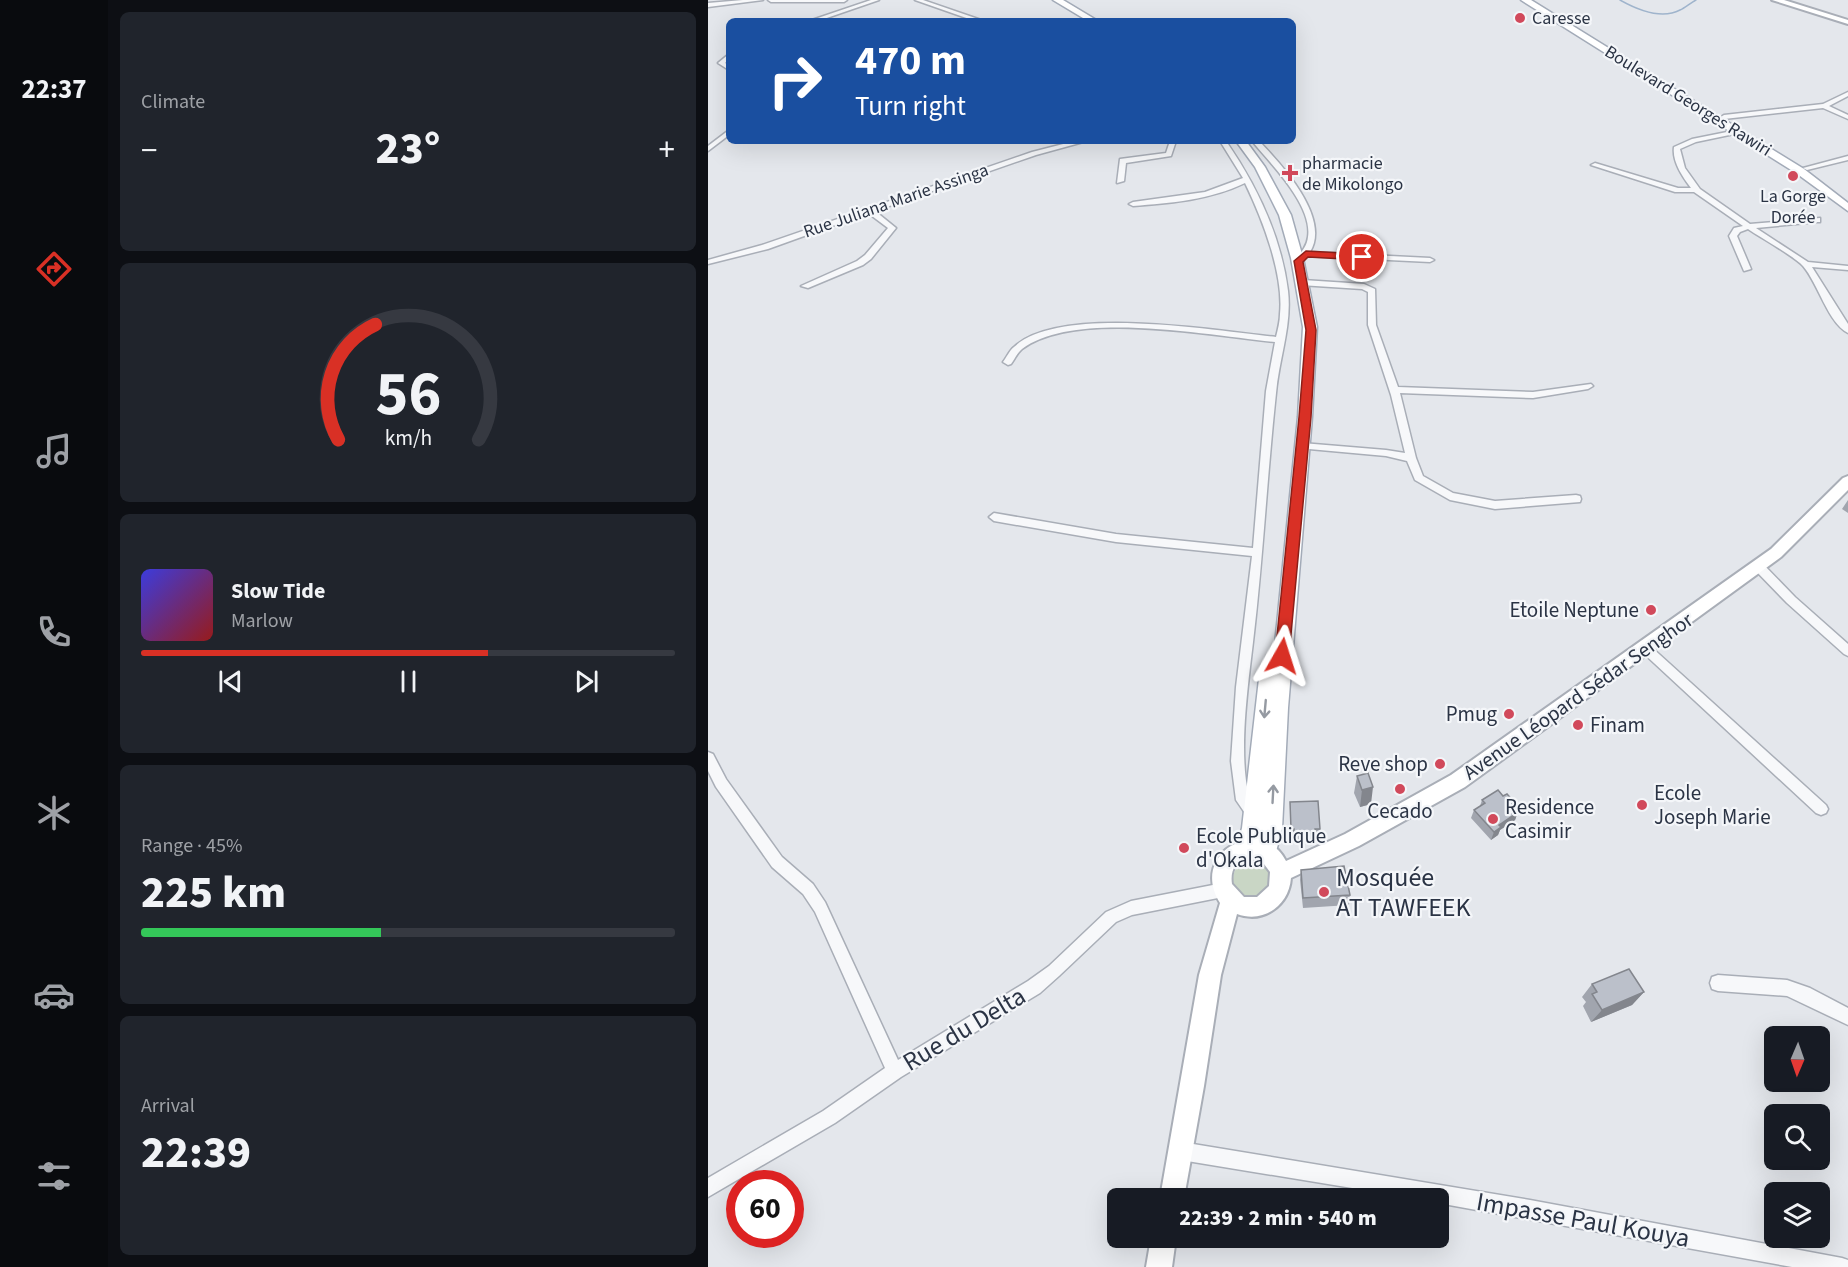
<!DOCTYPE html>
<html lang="en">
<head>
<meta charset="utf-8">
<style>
	body { margin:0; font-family:"Source Sans 3",sans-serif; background:#20242c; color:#f1f3f6; height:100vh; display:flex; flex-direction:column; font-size:22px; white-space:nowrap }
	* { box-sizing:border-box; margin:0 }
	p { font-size:20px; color:#9ea1a6 }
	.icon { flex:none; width:33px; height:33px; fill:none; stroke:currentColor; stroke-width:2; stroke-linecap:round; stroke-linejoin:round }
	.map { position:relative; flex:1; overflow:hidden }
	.panel { display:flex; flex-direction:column; gap:12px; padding:12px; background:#0d0f14; width:600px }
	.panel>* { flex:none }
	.hud { position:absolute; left:18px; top:18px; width:570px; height:126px; border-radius:9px; box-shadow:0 6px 24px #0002; background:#1a4fa0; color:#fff; overflow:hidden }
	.needle { width:39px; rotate:182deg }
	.buttons { position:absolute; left:1056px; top:1026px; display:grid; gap:12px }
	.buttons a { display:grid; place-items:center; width:66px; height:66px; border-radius:9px; background:#171b24; box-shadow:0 6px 24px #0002; font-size:30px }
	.speed { position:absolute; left:18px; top:1170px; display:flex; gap:12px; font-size:30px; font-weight:700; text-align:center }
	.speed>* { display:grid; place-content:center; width:78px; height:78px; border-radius:50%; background:#171b24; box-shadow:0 6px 24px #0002; line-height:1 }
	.speed .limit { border:9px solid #d22; background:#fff; color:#111 }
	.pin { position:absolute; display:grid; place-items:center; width:51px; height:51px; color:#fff; margin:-26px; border:3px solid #fff; border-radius:50%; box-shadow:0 2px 6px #0007 }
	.me { position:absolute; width:66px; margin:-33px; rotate:6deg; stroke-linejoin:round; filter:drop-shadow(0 0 4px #0008) }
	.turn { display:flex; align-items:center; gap:21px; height:126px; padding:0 30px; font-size:27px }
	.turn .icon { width:78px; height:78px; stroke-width:2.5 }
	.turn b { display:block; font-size:42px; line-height:51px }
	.big { font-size:45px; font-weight:800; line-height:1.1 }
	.panel .card { flex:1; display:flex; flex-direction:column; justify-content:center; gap:9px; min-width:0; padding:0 21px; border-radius:9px; background:#20242c }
	.panel .dial { align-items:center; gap:0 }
	.dial svg { height:156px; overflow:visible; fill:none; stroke:#363941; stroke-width:7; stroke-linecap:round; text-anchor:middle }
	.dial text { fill:#f1f3f6; stroke:none }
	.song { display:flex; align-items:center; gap:18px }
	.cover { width:72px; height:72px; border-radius:9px; background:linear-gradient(135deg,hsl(240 70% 55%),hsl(0 70% 35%)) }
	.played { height:6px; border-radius:3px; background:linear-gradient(90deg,#d93025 65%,#363941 65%) }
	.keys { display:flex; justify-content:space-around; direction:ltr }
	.heat { display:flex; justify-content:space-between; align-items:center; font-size:33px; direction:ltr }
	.charge { height:9px; border-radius:4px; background:linear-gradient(90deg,#34c759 45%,#363941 0) }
	.trip { position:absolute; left:399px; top:1188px; width:342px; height:60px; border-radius:9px; background:#171b24; box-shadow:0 6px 24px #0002; font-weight:800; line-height:60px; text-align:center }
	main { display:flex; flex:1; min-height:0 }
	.tabs { display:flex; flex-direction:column; width:108px; justify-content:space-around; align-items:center; background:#090b0e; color:#9ea1a6 }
	.tabs .icon { width:42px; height:42px }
	.tabs .on { color:#d93025 }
	.tabs b { font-size:27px; color:#f1f3f6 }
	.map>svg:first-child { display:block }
</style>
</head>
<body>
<main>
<nav class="tabs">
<b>22:37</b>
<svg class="icon on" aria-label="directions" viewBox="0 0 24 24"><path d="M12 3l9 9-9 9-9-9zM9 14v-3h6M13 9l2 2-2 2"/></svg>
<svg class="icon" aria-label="music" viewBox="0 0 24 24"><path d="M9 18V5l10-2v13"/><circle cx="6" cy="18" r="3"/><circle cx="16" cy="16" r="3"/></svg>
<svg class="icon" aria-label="phone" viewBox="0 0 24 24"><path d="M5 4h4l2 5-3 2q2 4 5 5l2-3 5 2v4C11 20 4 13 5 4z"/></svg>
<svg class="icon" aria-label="climate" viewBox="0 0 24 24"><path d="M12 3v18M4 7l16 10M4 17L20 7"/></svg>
<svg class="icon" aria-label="car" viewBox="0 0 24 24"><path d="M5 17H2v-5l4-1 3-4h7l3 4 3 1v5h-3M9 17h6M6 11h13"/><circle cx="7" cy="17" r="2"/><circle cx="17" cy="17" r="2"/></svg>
<svg class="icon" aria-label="filters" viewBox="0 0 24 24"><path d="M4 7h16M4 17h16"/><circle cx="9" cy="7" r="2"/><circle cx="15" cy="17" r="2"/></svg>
</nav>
<section class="panel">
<div class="card"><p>Climate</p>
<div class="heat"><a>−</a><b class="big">23°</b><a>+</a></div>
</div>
<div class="card dial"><svg viewBox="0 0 100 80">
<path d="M14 69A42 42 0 1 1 86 69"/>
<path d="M14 69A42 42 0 0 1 33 10" stroke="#d93025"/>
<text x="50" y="56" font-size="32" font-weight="700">56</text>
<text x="50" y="72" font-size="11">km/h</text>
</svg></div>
<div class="card">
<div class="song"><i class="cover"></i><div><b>Slow Tide</b><p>Marlow</p></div></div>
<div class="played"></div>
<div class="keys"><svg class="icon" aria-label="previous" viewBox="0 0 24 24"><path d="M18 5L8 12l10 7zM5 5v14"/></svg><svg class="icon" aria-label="pause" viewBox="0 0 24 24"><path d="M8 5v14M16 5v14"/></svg><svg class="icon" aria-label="next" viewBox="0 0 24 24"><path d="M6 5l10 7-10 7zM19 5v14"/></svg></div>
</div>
<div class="card"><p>Range · 45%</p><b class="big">225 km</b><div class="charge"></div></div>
<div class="card"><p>Arrival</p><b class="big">22:39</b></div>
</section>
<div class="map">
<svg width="1140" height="1267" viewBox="0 0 1140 1267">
	<rect width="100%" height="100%" fill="#e4e7ec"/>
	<path fill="#c9d6c5" d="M525 879a19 19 0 1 1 38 0a19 19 0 1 1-38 0Z"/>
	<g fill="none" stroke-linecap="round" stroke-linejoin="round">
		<path stroke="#9fb4cc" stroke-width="1.5" d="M912,0C928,9 953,20 972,10C977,8 982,3 988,0"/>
		<defs>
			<path id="street" d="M35,0H55L0,7V3Z
				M60,0H139L136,2H63Z
				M163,0H171L110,21H101Z
				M207,0H215L276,21H267Z
				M21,54V59L17,63L21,65V70L10,63Z
				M1140,92V96L1121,106L1140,115V119L1115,108L1016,119L1013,117L1016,115L1115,104Z
				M21,130V135L0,151V146Z
				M1029,130L1032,132L1031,133L988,142L972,149L977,168L992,189L1042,224L1112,218V222H1109L1048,228L1100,262L1140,266V270L1104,267L1140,324V333C1120,323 1110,283 1095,266C1086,256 1053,238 1040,229L1032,232L1029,236L1043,269L1036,271L1021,236L1026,228L1035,226L986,192H967L883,165L887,163L970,188H983C974,176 964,161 966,147L984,139Z
				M367,141H379L328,155L167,211L188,228L163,259L155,265L100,288L93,286L149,261L157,255L180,228L160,213L60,249L0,264V260L54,245L324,152Z
				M462,141H468L463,156L418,163L416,181L409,183L412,159L458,153Z
				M512,141H518C549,186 573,236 580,291C584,326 571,358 568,393C559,476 555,559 545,642C540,685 530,754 541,796C543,803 550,808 553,815L551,819L546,821L541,819L528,800L523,761L528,687L544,556L408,542L286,521L281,517L286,513L408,534L545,548L558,391L567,342C502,336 368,309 314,349C309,353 307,359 303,364L300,365L295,362C299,357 301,351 306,347C352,304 508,331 568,337C570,329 572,321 572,314C576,274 554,218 537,183C502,200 463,203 425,206L421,204L425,202L497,192L535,178Z
				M544,141H551C574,165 623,218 602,252L722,258L726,260L722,262L599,256L593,263H587L586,261C592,254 599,247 600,237C605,205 562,163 544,141Z
				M1140,156V160L1099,170L1095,168Z
				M595,280L656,284L667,289L668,325L690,387L825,392L883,384L885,386L880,389L825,398L692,393L708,458L715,476L745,493L787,501L868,495L872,496L873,499L872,502L787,509L742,500L707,480L699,461L678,456L590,448V444L594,443L678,450L697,453L683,395L660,325V292L654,289L592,285L591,283Z
				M1050,562L1054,563L1087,597L1140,644V656L1136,654L1079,603L1046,569L1044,566L1046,563Z
				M937,643L941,645L1118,805L1120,809L1118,813L1113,815L1108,813L933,651L931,648L933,645Z
				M0,752L5,754L18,779L74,857L105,884L117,902L190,1060L320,981L341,966L398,912L423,901L515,883L520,885L522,890L520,895L515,897L424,915L408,922L351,976L332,993L193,1077L127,1123L0,1197V1178L115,1111L177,1068L107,912L95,894L64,867L8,787L0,771Z
				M1010,975L1079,980L1102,988L1140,1008V1025L1079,996L1010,991L1004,989L1002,983L1004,977Z
				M473,1142L822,1200L1134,1258L1140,1260V1267H1084L730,1203V1198H705L473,1160L467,1157L464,1151L467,1145Z"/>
			<path id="secondary" d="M1064,0H1076L1140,20V24Z
				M1140,476V490L1073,557L757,787L651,846L583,878C581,905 556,924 529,914L513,975L496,1086L476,1198H452L491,975L512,903C480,852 554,814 578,861L637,834L743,775L1063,549L1135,478ZM540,858L553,860L562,872L561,886L549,897H536L524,884C522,871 527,861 540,858Z
				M443,1238H468L464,1267H438Z"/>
			<path id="primary" d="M345,0H355L390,21H380Z
				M813,0H823L1096,169L1140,203V211L1088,173Z
				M528,141H538L557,167L583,215L595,258L609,327L604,417L580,708L574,829L566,859L558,862L550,859L548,854L547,857L539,860L531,857L528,850L534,828L552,670L554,665L565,664L590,417L595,327L583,258L571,215L547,167Z"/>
		</defs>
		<use href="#street" stroke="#a9aeb7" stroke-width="3"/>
		<use href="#secondary" stroke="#a9aeb7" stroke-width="4"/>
		<use href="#primary" stroke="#a3abb8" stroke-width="3"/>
		<use href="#street" fill="#f7f8fa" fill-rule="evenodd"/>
		<use href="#secondary" fill="#fff" fill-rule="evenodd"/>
		<use href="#primary" fill="#fff" fill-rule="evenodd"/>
	</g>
	<path fill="#a1a5ae" d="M1140,500V513L1134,509Z
		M649,776L663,804L652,807L646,793Z
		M774,800L807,808L810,812L807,820L792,830L790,835L783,840L763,818L766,810L772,806Z
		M582,802L612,829L611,837H607V841L586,842V837H583Z
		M593,870L642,895L641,905L595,908L592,880Z
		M884,984L936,992L924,1005L883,1022L875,1006L878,1002L874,997Z"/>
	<path fill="#83868d" d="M665,787L663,804L652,807L654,790Z
		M810,812L807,820L792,830L790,835L783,840L786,832L791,825Z
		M936,992L924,1005L883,1022L894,1010Z"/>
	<path fill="#bbc0ca" stroke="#83868d" stroke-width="1.5" d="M660,773L665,787L654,790L649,776Z
		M790,790L795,796L799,794L808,804L805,806L810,812L791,825L793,827L786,832L766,810L777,803L774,800Z
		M610,801L612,829H607V833L586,834V829H583L582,802Z
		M636,866L642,895L595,898L593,870Z
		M921,969L936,992L894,1010L884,994L889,992L884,984Z"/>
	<defs><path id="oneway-shaft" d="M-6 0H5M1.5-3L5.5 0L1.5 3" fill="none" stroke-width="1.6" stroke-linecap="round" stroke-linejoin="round" transform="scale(1.5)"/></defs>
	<g stroke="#959aa2">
		<use href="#oneway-shaft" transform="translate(557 709) rotate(95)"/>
		<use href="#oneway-shaft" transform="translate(565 794) rotate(-87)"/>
	</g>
	<path fill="#d93025" stroke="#8d1f18" stroke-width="1.5" d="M598,251L654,254L659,257L654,260L600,257L595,262L608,330L603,417L581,656L574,662L567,656L591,417L598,330L586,261Z"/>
	<g fill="#d1495b" stroke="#f4f6f9" stroke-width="2">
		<circle cx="812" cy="18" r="6"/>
		<path d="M579 164h6v6h6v6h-6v6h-6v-6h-6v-6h6z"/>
		<circle cx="1085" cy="176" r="6"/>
		<circle cx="943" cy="610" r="6"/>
		<circle cx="801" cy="714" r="6"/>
		<circle cx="870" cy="725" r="6"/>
		<circle cx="732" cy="764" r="6"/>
		<circle cx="692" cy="789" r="6"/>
		<circle cx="934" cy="805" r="6"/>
		<circle cx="785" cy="819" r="6"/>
		<circle cx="476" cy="848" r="6"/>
		<circle cx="616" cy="892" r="6"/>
	</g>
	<g text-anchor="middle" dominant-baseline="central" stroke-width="4.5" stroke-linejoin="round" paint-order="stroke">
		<g font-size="18" fill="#2b3445" stroke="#f4f6f9" text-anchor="start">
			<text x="824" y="18">Caresse</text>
			<text x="594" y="163">pharmacie<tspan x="594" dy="21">de Mikolongo</tspan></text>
			<text x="1085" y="196" text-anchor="middle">La Gorge<tspan x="1085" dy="21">Dorée</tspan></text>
		</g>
		<g font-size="18" fill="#2b3445" stroke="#f4f6f9">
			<text transform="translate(980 101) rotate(32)">Boulevard Georges Rawiri</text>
			<text transform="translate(188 201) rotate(-19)">Rue Juliana Marie Assinga</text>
		</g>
		<g font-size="21" fill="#2b3445" stroke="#f4f6f9" text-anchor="start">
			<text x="931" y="610" text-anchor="end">Etoile Neptune</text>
			<text x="789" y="714" text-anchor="end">Pmug</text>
			<text x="882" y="725">Finam</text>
			<text x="720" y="764" text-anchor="end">Reve shop</text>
			<text x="946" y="793">Ecole<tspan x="946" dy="24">Joseph Marie</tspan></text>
			<text x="797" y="807">Residence<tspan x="797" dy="24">Casimir</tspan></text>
			<text x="692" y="811" text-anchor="middle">Cecado</text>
			<text x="488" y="836">Ecole Publique<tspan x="488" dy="24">d'Okala</tspan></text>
		</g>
		<g font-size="21" fill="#2b3445" stroke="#f4f6f9">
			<text transform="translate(870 696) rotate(-35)">Avenue Léopard Sédar Senghor</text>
		</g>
		<g font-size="26" fill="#2b3445" stroke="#f4f6f9" text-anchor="start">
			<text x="628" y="877">Mosquée<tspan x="628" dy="30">AT TAWFEEK</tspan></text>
		</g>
		<g font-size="26" fill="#2b3445" stroke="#f4f6f9">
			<text transform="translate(256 1029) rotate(-31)">Rue du Delta</text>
			<text transform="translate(875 1220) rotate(10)">Impasse Paul Kouya</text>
		</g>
	</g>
</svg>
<div class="buttons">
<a><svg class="needle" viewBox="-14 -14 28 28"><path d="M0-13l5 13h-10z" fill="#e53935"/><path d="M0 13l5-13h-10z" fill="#9ea1a6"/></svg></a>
<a><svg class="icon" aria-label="search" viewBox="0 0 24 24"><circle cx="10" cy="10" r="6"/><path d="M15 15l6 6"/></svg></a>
<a><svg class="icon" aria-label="layers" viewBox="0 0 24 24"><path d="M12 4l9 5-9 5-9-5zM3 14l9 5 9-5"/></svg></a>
</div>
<div class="speed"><div class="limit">60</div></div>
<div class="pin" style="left:654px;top:257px;background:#d93025"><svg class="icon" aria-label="arrive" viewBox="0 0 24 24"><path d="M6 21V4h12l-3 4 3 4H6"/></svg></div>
<svg class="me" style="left:574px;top:656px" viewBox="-20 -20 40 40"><path d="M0-17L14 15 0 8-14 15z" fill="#d93025" stroke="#fff" stroke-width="4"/></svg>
<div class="trip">22:39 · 2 min · 540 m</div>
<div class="hud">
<div class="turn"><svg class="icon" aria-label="right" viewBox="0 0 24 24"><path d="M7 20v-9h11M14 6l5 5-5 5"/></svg><div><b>470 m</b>Turn right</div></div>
</div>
</div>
</main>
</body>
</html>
